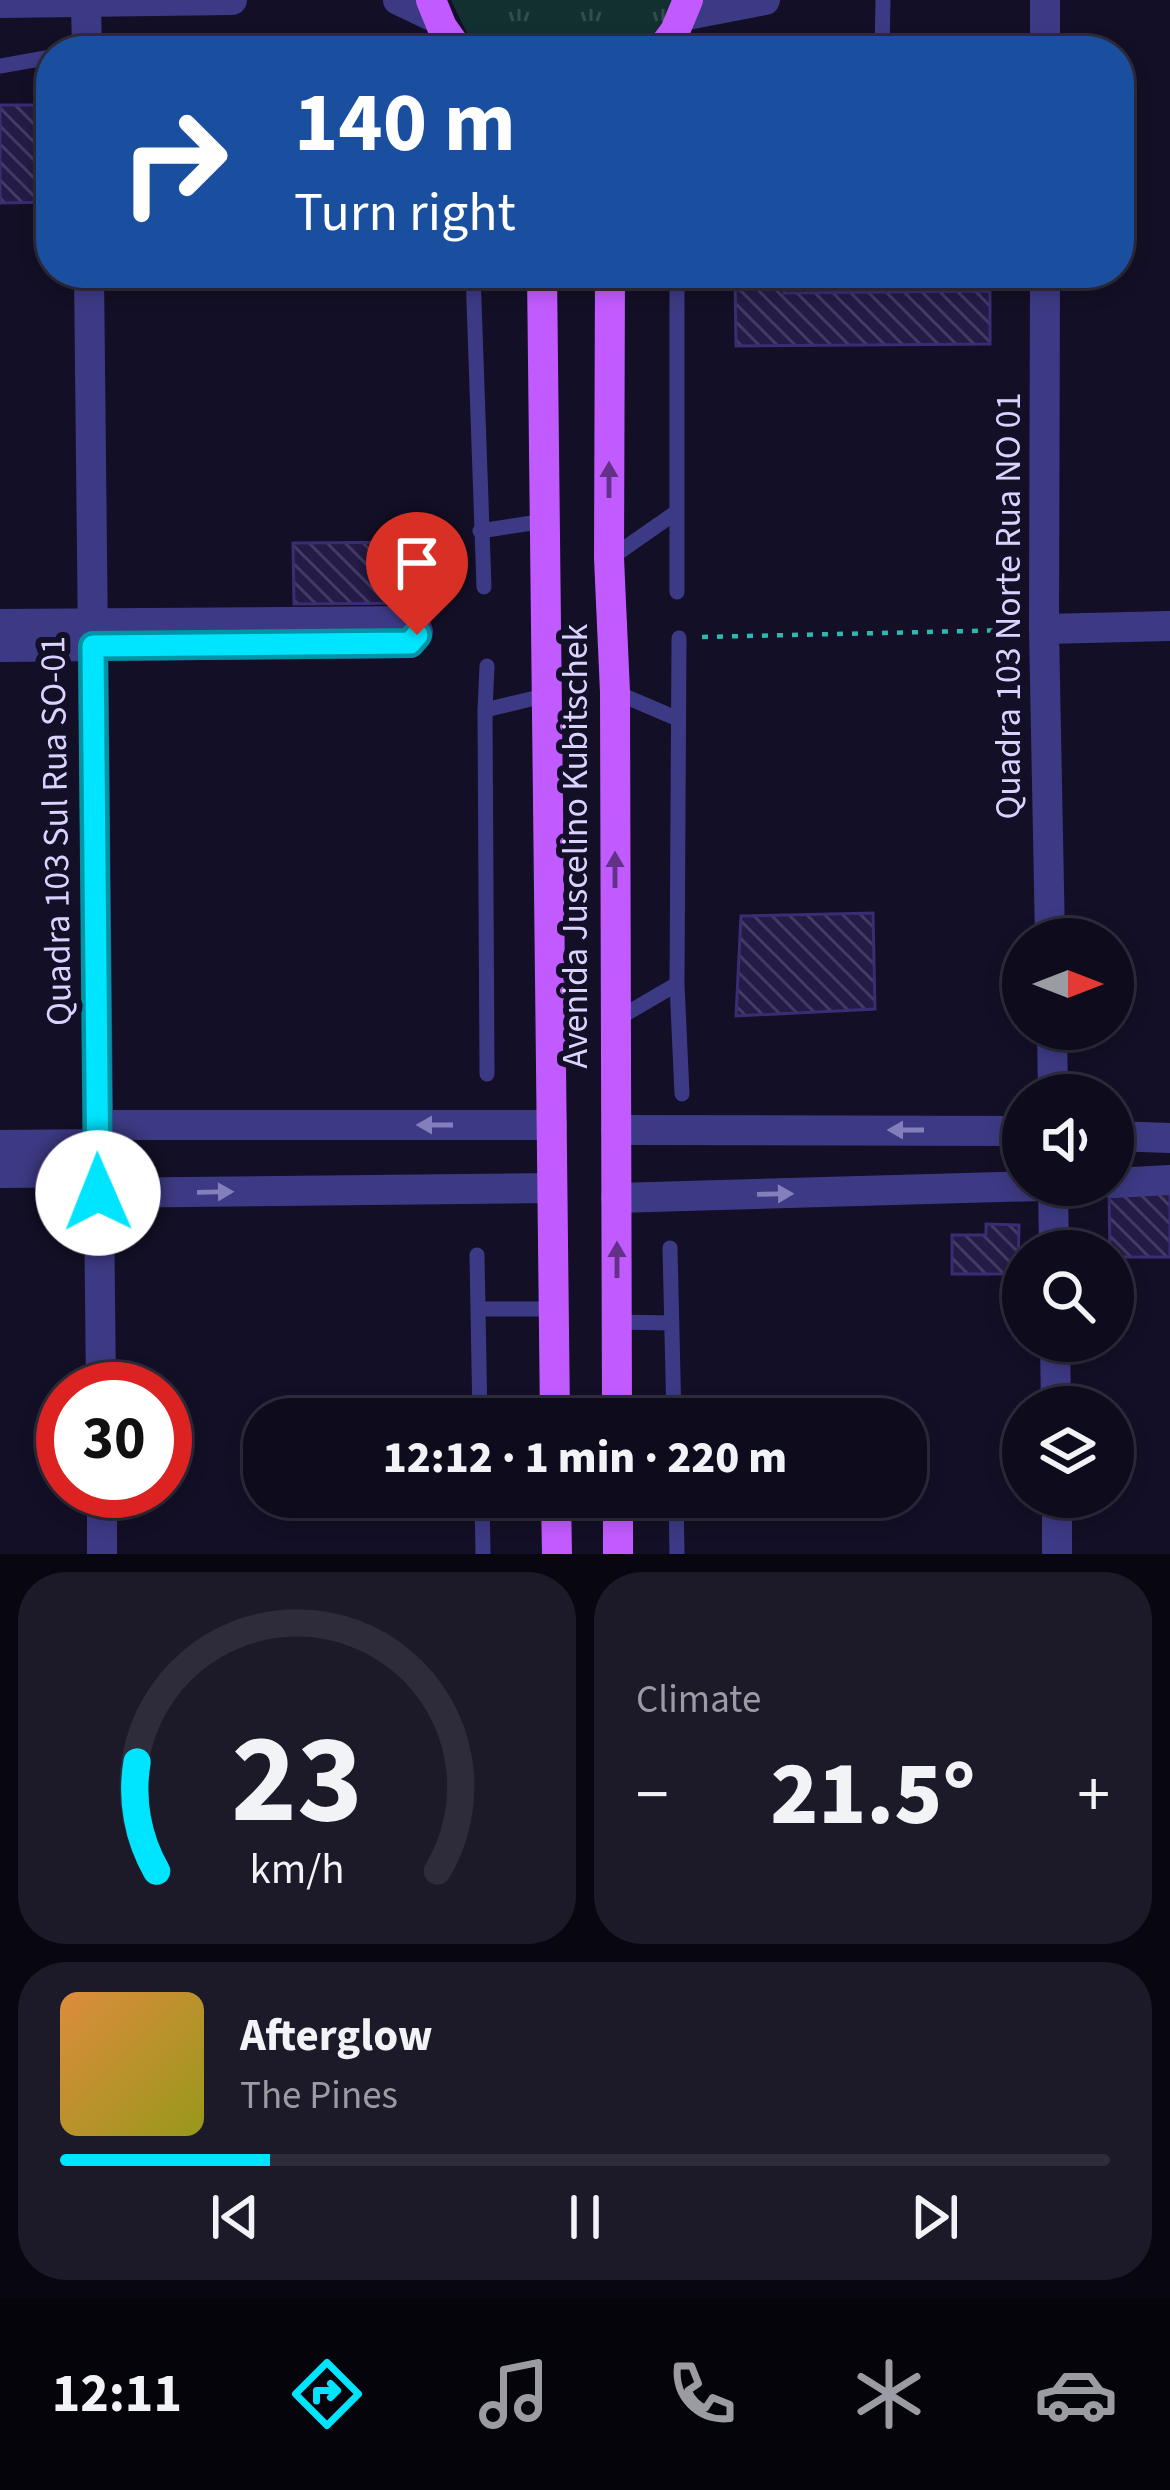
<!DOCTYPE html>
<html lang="en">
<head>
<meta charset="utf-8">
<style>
	body { margin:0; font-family:"Source Sans 3",sans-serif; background:#1c1929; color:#f1f3f6; height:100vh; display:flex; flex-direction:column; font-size:45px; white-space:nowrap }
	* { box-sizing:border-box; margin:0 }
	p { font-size:39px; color:#9b9ba3 }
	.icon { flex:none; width:66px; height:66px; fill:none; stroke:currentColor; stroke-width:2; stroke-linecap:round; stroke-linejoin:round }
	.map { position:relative; height:1554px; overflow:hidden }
	.side { display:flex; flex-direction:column; gap:18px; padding:18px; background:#08060f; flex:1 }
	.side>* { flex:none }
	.top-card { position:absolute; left:36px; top:36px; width:1098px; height:252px; border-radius:48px; box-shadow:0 6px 18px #0003,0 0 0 3px #2e2b3b; background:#1a4fa0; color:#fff; overflow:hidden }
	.needle { width:78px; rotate:90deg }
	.fabs { position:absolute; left:1002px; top:918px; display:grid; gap:24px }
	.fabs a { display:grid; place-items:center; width:132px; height:132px; border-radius:50%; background:#0e0b1c; box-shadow:0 6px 18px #0003,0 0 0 3px #2e2b3b; font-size:60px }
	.speed { position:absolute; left:36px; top:1362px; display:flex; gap:24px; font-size:60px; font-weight:700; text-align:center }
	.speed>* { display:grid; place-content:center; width:156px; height:156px; border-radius:50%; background:#0e0b1c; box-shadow:0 6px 18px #0003,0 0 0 3px #2e2b3b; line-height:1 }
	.speed .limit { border:18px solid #d22; background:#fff; color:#111 }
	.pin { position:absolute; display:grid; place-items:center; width:102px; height:102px; color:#fff; margin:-123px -51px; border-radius:50% 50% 50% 0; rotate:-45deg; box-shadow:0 0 12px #0007 }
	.pin .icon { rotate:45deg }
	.me { position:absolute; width:132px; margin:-66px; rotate:359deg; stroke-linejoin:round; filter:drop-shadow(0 0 9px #0008) }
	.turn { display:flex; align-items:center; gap:42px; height:252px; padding:0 60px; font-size:54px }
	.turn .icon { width:156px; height:156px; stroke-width:2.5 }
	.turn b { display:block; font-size:84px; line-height:102px }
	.big { font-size:90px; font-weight:800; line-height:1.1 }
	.side .card { flex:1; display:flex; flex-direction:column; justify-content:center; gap:18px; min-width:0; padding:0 42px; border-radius:48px; background:#1c1929 }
	.side .dial { align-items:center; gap:0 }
	.dial svg { height:312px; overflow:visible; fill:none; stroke:#2e2b3b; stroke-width:7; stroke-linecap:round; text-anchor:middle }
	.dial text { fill:#f1f3f6; stroke:none }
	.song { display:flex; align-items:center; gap:36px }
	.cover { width:144px; height:144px; border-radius:18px; background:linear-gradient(135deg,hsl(30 70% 55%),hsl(60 70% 35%)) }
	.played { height:12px; border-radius:6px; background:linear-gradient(90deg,#00e5ff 20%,#2e2b3b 20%) }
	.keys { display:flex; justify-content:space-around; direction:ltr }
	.heat { display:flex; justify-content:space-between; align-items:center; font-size:66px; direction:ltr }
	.side .tiles { flex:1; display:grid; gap:18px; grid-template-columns:1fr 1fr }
	.card:last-child { grid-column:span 2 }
	.trip { position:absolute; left:243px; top:1398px; width:684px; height:120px; border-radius:48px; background:#0e0b1c; box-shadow:0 6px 18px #0003,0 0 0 3px #2e2b3b; font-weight:800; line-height:120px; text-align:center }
	.tabs { display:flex; height:192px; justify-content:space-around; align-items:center; background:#06040b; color:#9b9ba3 }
	.tabs .icon { width:84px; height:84px }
	.tabs .active { color:#00e5ff }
	.tabs b { font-size:54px; color:#f1f3f6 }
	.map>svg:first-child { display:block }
</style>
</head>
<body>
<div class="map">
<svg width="1170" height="1554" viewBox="0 0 1170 1554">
	<defs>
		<pattern id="grass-tufts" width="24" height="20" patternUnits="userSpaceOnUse" patternTransform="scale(3)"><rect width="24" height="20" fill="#12302f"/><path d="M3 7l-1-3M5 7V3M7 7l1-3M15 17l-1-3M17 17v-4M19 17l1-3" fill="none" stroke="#344d4e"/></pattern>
		<pattern id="building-back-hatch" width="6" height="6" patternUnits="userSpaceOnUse" patternTransform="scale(3)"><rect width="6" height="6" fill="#241b47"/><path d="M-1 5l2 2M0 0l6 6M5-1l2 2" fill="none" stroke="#433b63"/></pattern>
	</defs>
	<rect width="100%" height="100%" fill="#130f26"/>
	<path fill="url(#grass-tufts)" d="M451,0H673L667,16L641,51H483L466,31Z"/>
	<path fill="url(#building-back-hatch)" stroke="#3b2d73" stroke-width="3" d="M0,105H51V202L0,203Z
		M735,273H846V280L784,281V293L990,291V344L736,346Z
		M430,542L431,603L294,604L293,543Z
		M873,913L875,1009L736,1016L741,916Z
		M1170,1191V1257H1113V1251H1110L1109,1192Z
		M986,1224L1019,1225L1018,1274H952V1235H986Z"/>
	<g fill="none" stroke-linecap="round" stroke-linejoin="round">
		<path stroke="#2fb8b0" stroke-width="4.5" stroke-dasharray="6 9" stroke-linecap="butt" d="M702,637L1014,630"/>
		<path stroke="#3d3a85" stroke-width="15" d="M882,51L883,0
			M0,66L51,57
			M473,273L484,587
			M677,273V592
			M480,531L545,521
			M612,557L675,513
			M679,638L677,984L682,1094
			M487,666L485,710L487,1074
			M615,692L678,719
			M485,710L548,695
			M617,1019L677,984
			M670,1248L674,1419
			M477,1255L480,1419
			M478,1309H553
			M617,1322L671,1323
			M482,1497L483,1554
			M676,1497L677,1554"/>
		<path stroke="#3d3a85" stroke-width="30" d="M1045,0V51
			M86,2L87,51
			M89,273L101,1389
			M1045,273L1044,629L1050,939
			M0,624L410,621L415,623L418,632L410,643L0,647
			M1044,629L1170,626
			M1052,1029L1053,1095
			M98,1125H552
			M616,1130L1023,1131
			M1113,1136L1170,1138
			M0,1145L98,1144
			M0,1173L98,1172
			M1113,1183L1170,1180
			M1053,1185L1054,1251
			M98,1193L552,1188
			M616,1198L1075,1185
			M1055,1341L1056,1407
			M102,1491V1554
			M1057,1497V1554"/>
		<path stroke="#3d3a85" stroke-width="30" d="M398,0L438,19
			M0,3L232,0
			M682,16L765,0"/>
		<path stroke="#c25bff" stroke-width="30" d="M431,0L442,27L459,51
			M660,51L675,31L688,0
			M542,273L555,1419
			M610,273L609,558L615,692L617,1419
			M556,1497L557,1554
			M618,1497V1554"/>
	</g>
	<defs><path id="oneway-solid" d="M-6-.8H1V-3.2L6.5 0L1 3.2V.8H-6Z" transform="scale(3)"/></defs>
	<g fill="#623188">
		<use href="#oneway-solid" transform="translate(609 480) rotate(-90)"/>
		<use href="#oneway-solid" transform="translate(615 870) rotate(-90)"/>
		<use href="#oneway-solid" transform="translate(617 1260) rotate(-90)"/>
	</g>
	<g fill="#837fbc">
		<use href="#oneway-solid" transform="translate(435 1125) rotate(180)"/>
		<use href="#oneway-solid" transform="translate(906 1130) rotate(180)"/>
		<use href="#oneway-solid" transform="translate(215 1192) rotate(-1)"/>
		<use href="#oneway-solid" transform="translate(775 1194) rotate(-1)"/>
	</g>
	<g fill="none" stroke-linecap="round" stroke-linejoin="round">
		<defs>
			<path id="route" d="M98,1193L93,646L410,643L417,635"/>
		</defs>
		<use href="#route" stroke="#0095a6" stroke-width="30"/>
		<use href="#route" stroke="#00e5ff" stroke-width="21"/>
	</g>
	<g text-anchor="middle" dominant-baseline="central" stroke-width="12" stroke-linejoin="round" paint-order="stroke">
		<g font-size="36" fill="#d9d4ff" stroke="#130f26">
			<text transform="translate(1008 606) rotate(-90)">Quadra 103 Norte Rua NO 01</text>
			<text transform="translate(56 831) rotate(-91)">Quadra 103 Sul Rua SO-01</text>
			<text transform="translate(575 846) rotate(-90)">Avenida Juscelino Kubitschek</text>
		</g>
	</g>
</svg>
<div class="fabs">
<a><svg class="needle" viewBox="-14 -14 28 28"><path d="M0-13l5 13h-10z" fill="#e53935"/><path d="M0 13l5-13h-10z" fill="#9b9ba3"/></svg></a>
<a><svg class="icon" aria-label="sound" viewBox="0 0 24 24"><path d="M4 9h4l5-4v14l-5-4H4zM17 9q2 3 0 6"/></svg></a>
<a><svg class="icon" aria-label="search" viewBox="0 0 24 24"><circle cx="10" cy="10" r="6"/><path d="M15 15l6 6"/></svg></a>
<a><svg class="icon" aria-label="layers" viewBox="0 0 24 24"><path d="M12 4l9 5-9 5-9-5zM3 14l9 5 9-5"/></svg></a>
</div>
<div class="speed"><div class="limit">30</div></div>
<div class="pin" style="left:417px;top:635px;background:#d93025"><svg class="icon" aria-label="arrive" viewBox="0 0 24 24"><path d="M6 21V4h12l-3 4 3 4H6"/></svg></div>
<svg class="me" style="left:98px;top:1193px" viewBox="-20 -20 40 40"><circle r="19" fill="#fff"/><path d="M0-13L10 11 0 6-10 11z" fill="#00e5ff"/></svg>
<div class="trip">12:12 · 1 min · 220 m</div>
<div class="top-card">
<div class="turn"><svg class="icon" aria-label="right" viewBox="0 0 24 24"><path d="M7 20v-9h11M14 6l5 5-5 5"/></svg><div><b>140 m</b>Turn right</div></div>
</div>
</div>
<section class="side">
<div class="tiles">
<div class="card dial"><svg viewBox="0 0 100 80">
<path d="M14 69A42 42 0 1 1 86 69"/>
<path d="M14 69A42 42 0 0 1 9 41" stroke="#00e5ff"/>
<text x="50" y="56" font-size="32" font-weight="700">23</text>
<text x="50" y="72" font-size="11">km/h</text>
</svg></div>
<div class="card"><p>Climate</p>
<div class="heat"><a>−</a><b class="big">21.5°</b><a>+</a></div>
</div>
<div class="card">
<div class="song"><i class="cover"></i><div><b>Afterglow</b><p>The Pines</p></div></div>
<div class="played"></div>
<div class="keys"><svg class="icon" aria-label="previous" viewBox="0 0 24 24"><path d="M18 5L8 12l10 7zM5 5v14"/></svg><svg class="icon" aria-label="pause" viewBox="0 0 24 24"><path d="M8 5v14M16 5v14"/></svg><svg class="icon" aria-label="next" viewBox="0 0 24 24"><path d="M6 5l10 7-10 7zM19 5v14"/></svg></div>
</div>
</div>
</section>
<nav class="tabs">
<b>12:11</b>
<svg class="icon active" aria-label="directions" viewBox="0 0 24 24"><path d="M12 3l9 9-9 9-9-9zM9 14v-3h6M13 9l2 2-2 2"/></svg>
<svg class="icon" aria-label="music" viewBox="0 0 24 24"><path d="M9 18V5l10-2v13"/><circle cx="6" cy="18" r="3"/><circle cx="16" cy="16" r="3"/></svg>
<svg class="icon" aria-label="phone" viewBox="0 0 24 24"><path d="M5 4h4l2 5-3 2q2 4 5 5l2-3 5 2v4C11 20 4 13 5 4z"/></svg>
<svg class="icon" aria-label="climate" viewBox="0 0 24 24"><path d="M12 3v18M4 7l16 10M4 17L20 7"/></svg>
<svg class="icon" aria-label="car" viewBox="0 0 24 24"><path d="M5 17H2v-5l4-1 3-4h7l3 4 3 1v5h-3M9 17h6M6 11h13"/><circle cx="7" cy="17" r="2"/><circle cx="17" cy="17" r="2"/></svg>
</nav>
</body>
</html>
